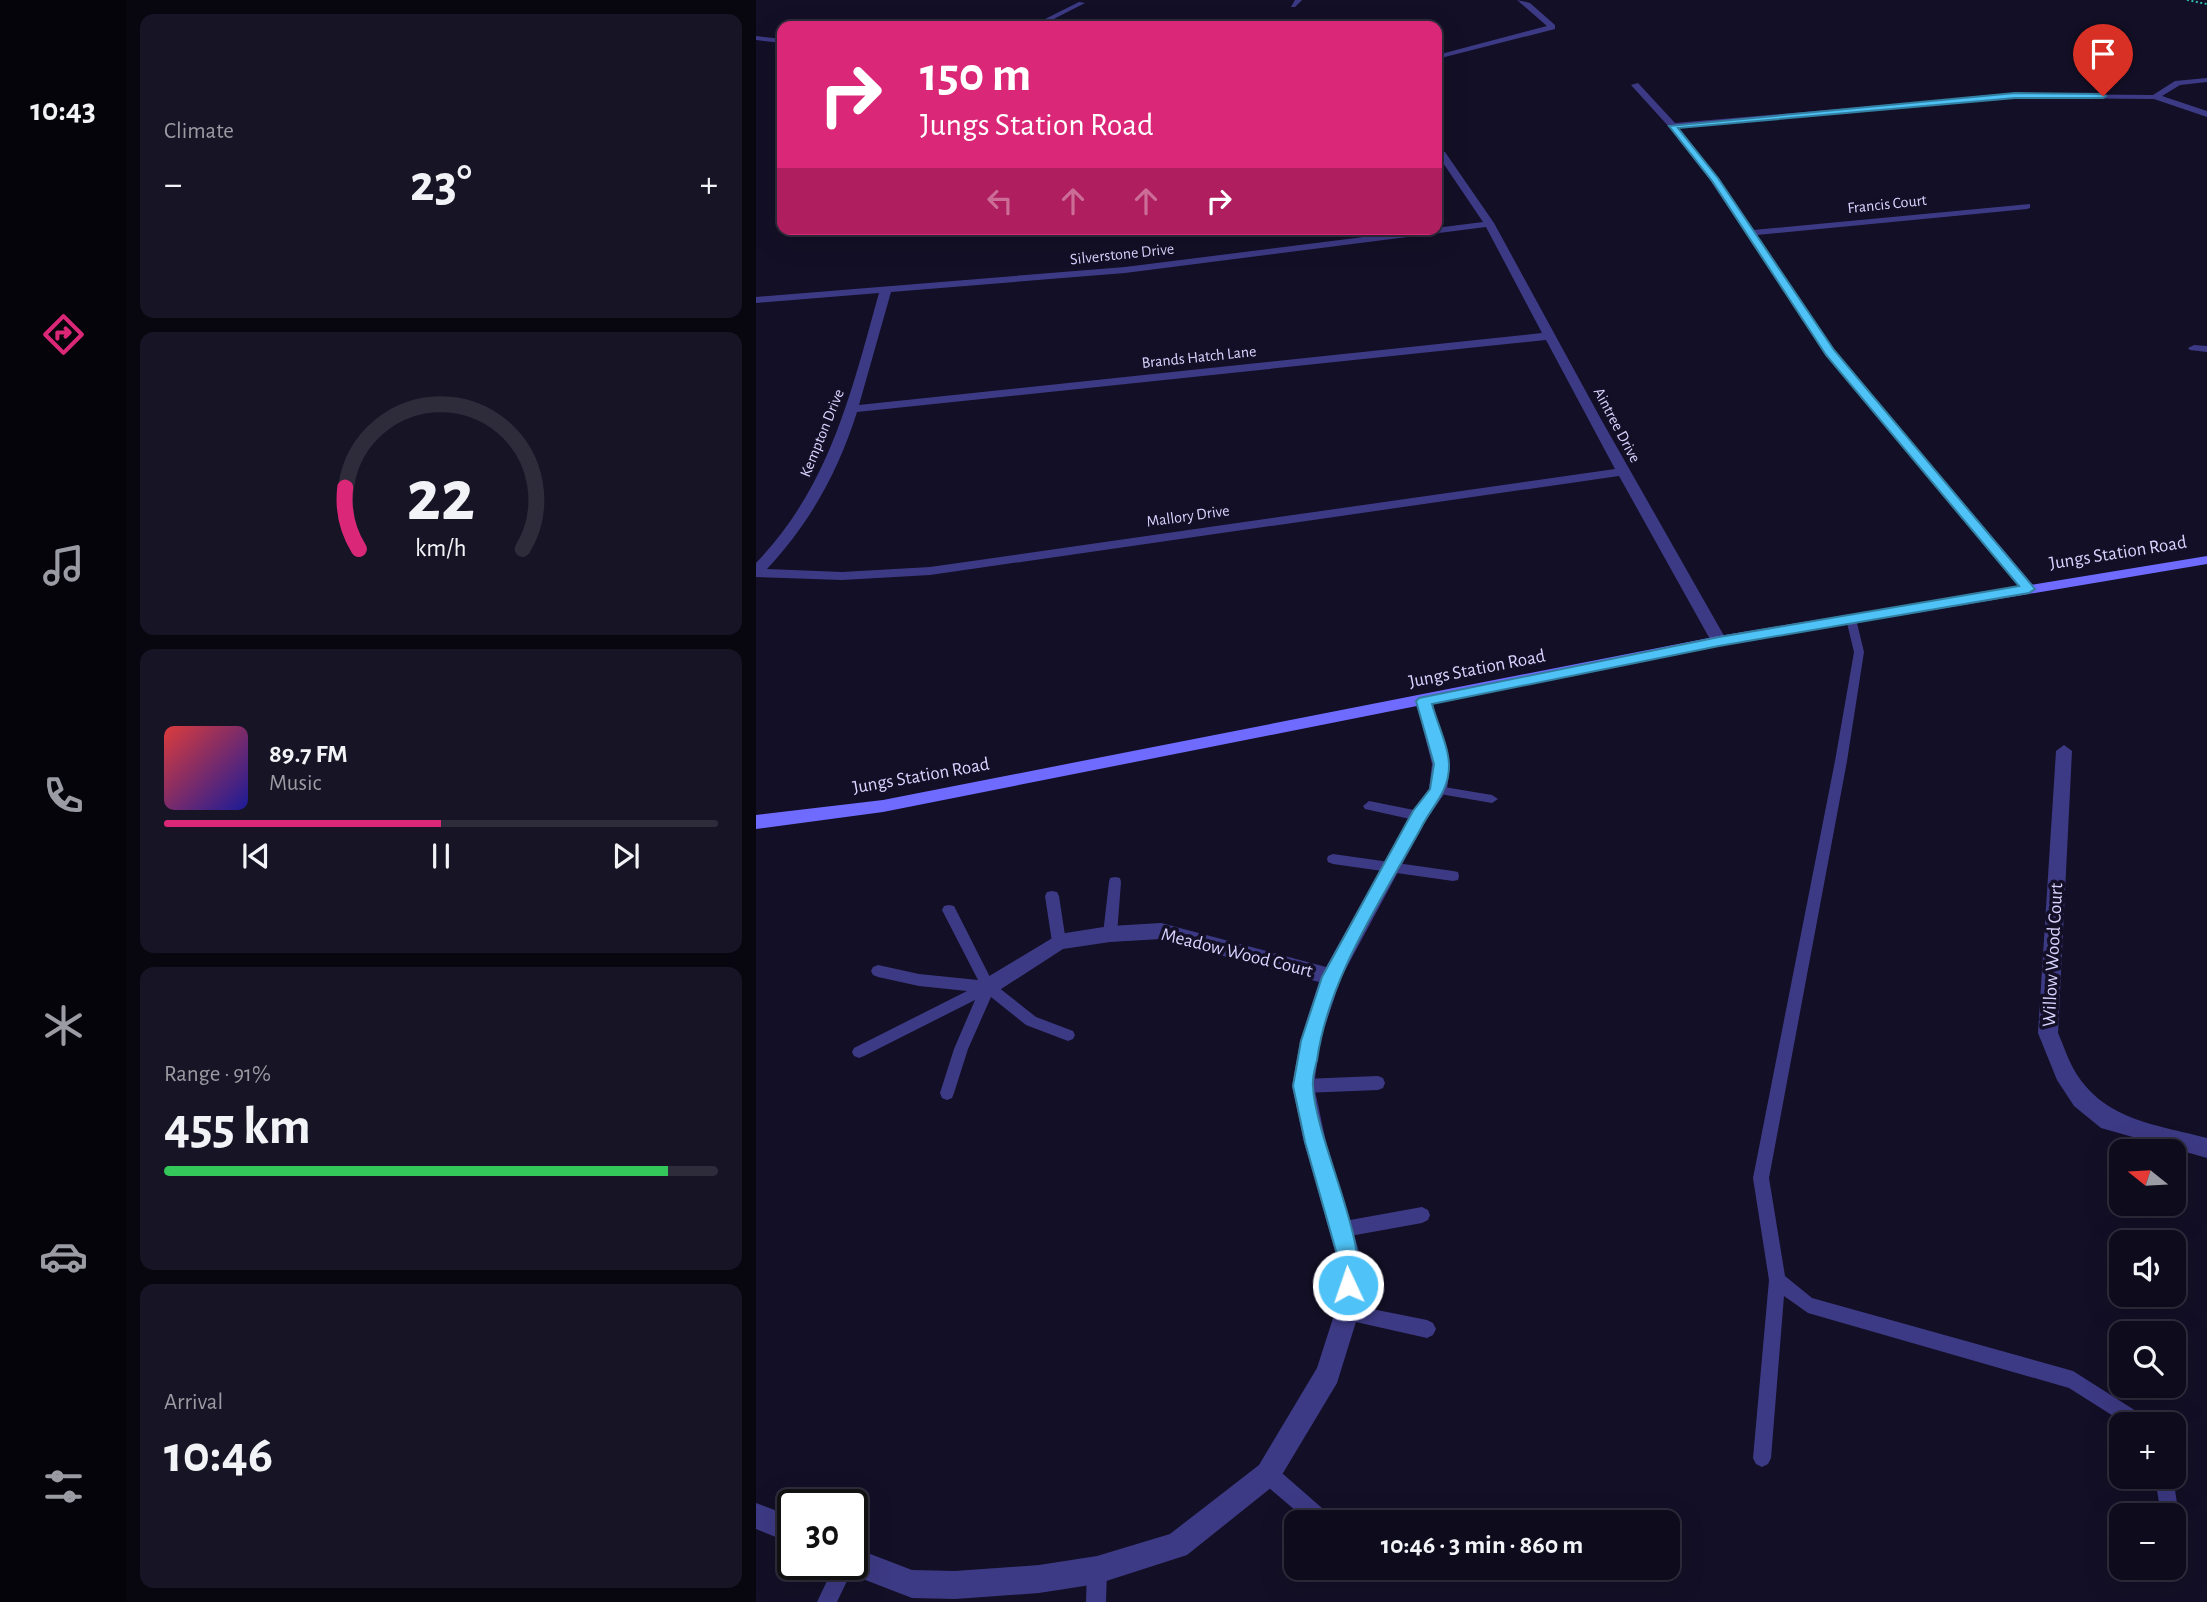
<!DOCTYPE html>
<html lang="en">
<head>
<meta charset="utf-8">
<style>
	body { margin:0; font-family:"Alegreya Sans",sans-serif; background:#171425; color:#f1f3f6; height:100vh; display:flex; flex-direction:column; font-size:26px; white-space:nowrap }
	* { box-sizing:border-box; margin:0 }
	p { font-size:23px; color:#9b9ba3 }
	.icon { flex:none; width:38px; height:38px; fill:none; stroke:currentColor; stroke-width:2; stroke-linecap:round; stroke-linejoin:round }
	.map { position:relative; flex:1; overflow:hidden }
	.side { display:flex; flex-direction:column; gap:14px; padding:14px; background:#08060f; width:630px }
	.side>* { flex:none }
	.banner { position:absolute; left:21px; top:21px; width:665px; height:214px; border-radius:14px; box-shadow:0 7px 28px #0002,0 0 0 2px #2e2b3b; background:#db2777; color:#fff; overflow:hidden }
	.needle { width:46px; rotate:288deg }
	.fabs { position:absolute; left:1353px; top:1139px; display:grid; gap:14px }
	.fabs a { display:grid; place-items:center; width:77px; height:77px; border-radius:14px; background:#0e0b1c; box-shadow:0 7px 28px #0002,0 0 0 2px #2e2b3b; font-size:35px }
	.speed { position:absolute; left:21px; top:1489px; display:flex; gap:14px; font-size:35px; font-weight:700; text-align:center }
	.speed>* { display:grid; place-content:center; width:91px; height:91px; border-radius:50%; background:#0e0b1c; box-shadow:0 7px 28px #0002,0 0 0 2px #2e2b3b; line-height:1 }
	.speed .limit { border:4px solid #111; border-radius:10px; background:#fff; color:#111 }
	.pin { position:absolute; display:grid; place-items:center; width:60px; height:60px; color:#fff; margin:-72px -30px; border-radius:50% 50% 50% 0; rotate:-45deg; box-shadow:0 0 7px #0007 }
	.pin .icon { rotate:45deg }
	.me { position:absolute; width:77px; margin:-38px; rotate:357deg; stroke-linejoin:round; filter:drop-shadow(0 0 5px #0008) }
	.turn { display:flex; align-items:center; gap:24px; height:147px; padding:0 28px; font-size:32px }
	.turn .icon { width:91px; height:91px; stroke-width:2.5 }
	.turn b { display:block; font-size:49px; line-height:60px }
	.lanes { display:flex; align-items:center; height:66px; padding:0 28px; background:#0003; justify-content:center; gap:35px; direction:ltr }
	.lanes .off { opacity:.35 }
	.big { font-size:52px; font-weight:700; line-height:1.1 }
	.side .card { flex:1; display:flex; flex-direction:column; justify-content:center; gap:10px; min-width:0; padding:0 24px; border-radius:14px; background:#171425 }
	.side .dial { align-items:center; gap:0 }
	.dial svg { height:182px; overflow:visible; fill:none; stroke:#2e2b3b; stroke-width:7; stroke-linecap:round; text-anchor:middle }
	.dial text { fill:#f1f3f6; stroke:none }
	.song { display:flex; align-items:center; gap:21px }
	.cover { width:84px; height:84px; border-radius:10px; background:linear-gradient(135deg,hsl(0 70% 55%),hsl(240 70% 35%)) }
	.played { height:7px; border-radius:4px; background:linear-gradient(90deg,#db2777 50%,#2e2b3b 50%) }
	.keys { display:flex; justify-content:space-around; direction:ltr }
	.heat { display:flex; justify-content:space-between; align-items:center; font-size:38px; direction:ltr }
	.charge { height:10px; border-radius:5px; background:linear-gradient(90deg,#34c759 91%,#2e2b3b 0) }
	.trip { position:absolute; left:528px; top:1510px; width:396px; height:70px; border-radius:14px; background:#0e0b1c; box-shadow:0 7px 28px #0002,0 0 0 2px #2e2b3b; font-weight:700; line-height:70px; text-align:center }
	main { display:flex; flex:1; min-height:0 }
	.dock { display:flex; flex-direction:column; width:126px; justify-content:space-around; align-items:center; background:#06040b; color:#9b9ba3 }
	.dock .icon { width:49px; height:49px }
	.dock .selected { color:#db2777 }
	.dock b { font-size:32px; color:#f1f3f6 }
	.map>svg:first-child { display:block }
</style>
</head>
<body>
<main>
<nav class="dock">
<b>10:43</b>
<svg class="icon selected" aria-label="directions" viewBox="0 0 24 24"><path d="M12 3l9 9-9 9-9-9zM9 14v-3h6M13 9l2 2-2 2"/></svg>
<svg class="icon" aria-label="music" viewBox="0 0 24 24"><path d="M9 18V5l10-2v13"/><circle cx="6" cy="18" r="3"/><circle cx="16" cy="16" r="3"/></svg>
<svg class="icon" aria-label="phone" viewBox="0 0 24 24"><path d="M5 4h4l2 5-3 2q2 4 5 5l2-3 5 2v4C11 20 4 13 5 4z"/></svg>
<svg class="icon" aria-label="climate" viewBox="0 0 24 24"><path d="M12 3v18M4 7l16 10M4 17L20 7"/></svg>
<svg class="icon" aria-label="car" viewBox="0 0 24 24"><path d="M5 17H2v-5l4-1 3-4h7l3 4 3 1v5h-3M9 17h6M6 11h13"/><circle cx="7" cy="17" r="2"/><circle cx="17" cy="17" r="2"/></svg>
<svg class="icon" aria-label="filters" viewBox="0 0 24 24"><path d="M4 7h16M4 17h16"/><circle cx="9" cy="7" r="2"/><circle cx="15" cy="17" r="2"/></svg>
</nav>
<section class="side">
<div class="card"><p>Climate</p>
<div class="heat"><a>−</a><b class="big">23°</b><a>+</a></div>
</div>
<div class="card dial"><svg viewBox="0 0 100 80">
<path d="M14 69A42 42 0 1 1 86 69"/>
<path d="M14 69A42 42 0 0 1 8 42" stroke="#db2777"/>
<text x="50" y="56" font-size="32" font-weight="700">22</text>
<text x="50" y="72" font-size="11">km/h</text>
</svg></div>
<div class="card">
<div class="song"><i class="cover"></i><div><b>89.7 FM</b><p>Music</p></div></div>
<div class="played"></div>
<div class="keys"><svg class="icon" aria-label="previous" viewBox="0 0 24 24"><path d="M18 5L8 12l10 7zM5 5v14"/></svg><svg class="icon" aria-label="pause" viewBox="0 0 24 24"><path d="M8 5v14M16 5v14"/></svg><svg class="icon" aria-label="next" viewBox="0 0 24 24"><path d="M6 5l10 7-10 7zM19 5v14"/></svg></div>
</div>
<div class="card"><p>Range · 91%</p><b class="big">455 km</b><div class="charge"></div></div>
<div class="card"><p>Arrival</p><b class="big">10:46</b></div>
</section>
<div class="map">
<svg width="1451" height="1602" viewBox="0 0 1451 1602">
	<rect width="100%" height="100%" fill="#130f26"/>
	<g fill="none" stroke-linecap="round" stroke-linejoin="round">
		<path stroke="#2fb8b0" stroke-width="2" stroke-dasharray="2 2.5" stroke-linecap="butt" d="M1431,0L1451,4"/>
		<path fill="#3d3a85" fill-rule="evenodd" d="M1095,616L1100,619L1108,652L1091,761L1013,1178L1029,1276L1056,1298L1317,1371L1391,1418L1394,1424H1370L1313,1388L1052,1313L1028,1296L1015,1458L1012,1464L1006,1467L1000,1464L997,1458L1013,1280L997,1178L1079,761L1098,652L1090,619Z
			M682,786L736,795L742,799L736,803L678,793L676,790L678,787Z
			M613,801L663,811L669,816L663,821L609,809L607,806Z
			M577,854L697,871L702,872L703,876L702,880L697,881L577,864L572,862L571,859L572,856Z
			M359,877L364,878L365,882L361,934L359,938L354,939L349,938L347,934L353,882L354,878Z
			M296,891L301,892L303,896L310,942L308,946L303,947L298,946L296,942L289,896L291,892Z
			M193,905L198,906L237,983L280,1017L317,1031L319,1035L317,1039L312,1041L270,1025L235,997L212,1049L198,1093L196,1098L191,1100L186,1098L184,1093L198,1049L219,1000L108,1056L103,1058L98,1056L96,1052L98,1048L211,991L163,986L122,977L117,975L115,971L117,967L122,965L163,974L222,980L186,910L188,906Z
			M622,1076L627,1078L629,1083L627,1088L622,1090L547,1093L542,1091L540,1086L542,1081L547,1079Z
			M666,1207L672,1210L674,1215L672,1220L666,1223L583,1238L577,1236L575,1230L577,1224L583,1222Z
			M591,1304L671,1320L677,1323L680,1329L677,1335L671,1338L591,1320L585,1318L583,1312L585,1306Z
			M512,1465L519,1467L574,1515L576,1522H553L505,1481L503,1474L505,1467Z
			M1399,1477H1417L1423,1516L1421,1523L1418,1524V1516H1405Z
			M96,1558L99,1564L81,1602H61L79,1564H96Z
			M341,1560L348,1563L351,1570L350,1602H330L331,1570L334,1563Z"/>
		<path fill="#3d3a85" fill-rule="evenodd" d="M539,0H546L539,7H535Z
			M761,0L774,3L799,25V29L681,59V55L791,26Z
			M323,2L329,3L284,26H275Z
			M0,36L26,39V43L0,40Z
			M1451,78V82L1424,85L1406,96L1451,111V117L1398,99L1259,98L923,128L962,178L997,230L1274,204V208L1271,209L1001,235L1078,350L1278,586L1280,589L1278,592H1268L1070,354L955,181L914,128L875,85L882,83L919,123L1259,94L1397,95L1419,81Z
			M683,152H689L738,223L846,421L971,641L968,645H958L955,641L863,476L174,575L86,580L0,577V563C74,486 95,393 123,293L0,303V297L369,267L727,222L681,154ZM730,227L786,333L103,405L135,292L369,273ZM790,340L859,469L174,567L86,572L11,569C54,523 82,472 101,412Z
			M1438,345L1451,346V352L1434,350L1432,348Z
			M668,696L676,701L694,764L691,790L670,820L585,978L564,1041L558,1086L570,1142L605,1258L603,1312L581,1383L521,1483L431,1555L341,1584L283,1593L199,1599L156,1598L86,1571L84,1564H96V1547L156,1570L199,1571L283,1565L341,1556L414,1534L503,1465L561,1368L579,1312L581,1258L548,1142L536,1086L544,1041L563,982L405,939L354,942L307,949L239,993L232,995L225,993L222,987L225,981L303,934L354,926L405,923L570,967L657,811L673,789L676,764L660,701Z
			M1308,745L1316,751L1302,1033C1307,1044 1311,1057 1317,1068C1346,1120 1398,1124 1451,1138V1158L1345,1128L1318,1106L1301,1080L1282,1033L1300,751Z
			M0,1503L37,1517V1544L0,1529Z"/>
		<path fill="#6f6bff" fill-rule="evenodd" d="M1451,556V564L963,646L127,812L0,829V815L127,800L963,636Z"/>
	</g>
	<path fill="#4fc3f7" stroke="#337fa1" stroke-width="2" d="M1259,93L1347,94L1350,96L1347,98H1259L922,128L962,178L1078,350L1279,589L1273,593L963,646L676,704C681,723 693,747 693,766C693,792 676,806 665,828C625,901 573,976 561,1060C559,1068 556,1078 557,1086C559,1139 617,1250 599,1293L592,1296L584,1293L581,1285L582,1258L549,1142L537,1086L545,1041L566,977L657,811L674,789L678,764L660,701L663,698L963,637L1263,586L1070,355L956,181L913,126Z"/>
	<g text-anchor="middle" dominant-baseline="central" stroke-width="7" stroke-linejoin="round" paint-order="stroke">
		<g font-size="16" fill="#d9d4ff" stroke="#130f26">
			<text transform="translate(1131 204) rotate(-6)">Francis Court</text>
			<text transform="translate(366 254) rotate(-6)">Silverstone Drive</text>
			<text transform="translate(443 357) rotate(-6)">Brands Hatch Lane</text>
			<text transform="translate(861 425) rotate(62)">Aintree Drive</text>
			<text transform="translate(66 433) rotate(-68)">Kempton Drive</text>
			<text transform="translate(432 516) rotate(-8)">Mallory Drive</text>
		</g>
		<g font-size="19" fill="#d9d4ff" stroke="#130f26">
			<text transform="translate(1362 553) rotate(-9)">Jungs Station Road</text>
			<text transform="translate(721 669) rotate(-11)">Jungs Station Road</text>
			<text transform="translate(165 776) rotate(-10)">Jungs Station Road</text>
			<text transform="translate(481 953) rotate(14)">Meadow Wood Court</text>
			<text transform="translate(1297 955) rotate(-87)">Willow Wood Court</text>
		</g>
	</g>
</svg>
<div class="fabs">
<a><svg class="needle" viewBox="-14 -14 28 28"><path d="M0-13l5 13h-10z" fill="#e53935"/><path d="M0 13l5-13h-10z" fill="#9b9ba3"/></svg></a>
<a><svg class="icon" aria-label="sound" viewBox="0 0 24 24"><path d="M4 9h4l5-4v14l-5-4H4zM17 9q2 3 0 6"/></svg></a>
<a><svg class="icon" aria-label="search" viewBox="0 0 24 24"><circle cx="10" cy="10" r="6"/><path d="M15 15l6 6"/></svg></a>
<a>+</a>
<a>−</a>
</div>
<div class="speed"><div class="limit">30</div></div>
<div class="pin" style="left:1347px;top:96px;background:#d93025"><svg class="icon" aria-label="arrive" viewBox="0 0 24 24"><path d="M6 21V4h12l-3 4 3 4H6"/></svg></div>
<svg class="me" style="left:592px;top:1285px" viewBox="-20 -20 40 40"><circle r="17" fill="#4fc3f7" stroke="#fff" stroke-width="3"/><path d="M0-11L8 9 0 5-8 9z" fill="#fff"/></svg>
<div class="trip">10:46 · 3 min · 860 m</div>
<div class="banner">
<div class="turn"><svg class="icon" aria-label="right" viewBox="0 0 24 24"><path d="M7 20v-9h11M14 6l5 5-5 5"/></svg><div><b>150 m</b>Jungs Station Road</div></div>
<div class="lanes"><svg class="icon off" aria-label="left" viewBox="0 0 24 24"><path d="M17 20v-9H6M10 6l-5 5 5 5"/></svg><svg class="icon off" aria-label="ahead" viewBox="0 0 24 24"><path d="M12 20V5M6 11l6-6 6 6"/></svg><svg class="icon off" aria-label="ahead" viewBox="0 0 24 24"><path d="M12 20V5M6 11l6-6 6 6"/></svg><svg class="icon" aria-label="right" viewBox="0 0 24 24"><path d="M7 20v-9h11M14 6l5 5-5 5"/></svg></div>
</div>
</div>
</main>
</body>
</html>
